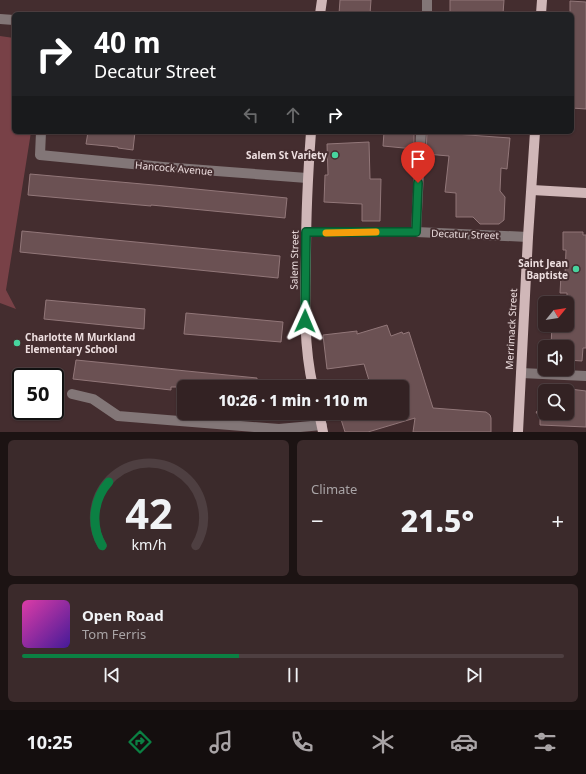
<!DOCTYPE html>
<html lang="en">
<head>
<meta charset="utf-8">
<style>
	body { margin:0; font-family:"Noto Sans",sans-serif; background:#3b2a2b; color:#f1f3f6; height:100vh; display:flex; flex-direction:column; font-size:15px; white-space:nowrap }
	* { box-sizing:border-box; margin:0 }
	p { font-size:13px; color:#a9a4a6 }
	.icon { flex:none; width:22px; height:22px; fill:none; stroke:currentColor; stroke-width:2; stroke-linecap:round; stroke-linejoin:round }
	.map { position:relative; height:432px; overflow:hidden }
	.drawer { display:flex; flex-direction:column; gap:8px; padding:8px; background:#1c1313; flex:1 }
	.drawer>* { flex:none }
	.guide { position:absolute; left:12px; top:12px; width:562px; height:122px; border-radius:6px; box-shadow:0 1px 3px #0004,0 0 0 1px #4e3f41; background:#202124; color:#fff; overflow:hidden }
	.needle { width:26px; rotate:60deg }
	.buttons { position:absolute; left:538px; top:296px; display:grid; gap:8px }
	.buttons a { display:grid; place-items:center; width:36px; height:36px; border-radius:6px; background:#332223; box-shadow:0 1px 3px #0004,0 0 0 1px #4e3f41; font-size:20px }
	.speed { position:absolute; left:12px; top:368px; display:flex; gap:8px; font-size:20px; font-weight:700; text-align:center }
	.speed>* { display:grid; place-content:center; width:52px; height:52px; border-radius:50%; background:#332223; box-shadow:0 1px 3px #0004,0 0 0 1px #4e3f41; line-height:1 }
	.speed .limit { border:2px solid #111; border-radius:6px; background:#fff; color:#111 }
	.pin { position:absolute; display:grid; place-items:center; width:34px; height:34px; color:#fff; margin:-41px -17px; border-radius:50% 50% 50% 0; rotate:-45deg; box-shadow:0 0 4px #0007 }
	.pin .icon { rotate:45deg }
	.me { position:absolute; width:44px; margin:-22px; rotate:1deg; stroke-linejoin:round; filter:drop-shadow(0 0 3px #0008) }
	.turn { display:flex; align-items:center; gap:14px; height:84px; padding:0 16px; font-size:18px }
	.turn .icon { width:52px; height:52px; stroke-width:2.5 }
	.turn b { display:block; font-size:28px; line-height:34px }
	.lanes { display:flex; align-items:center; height:38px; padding:0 16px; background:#0003; justify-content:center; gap:20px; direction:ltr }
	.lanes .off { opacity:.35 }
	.big { font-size:30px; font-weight:800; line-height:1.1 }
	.drawer .card { flex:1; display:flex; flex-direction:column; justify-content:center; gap:6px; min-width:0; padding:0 14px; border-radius:6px; background:#3b2a2b }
	.drawer .dial { align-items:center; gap:0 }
	.dial svg { height:104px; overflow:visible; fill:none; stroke:#4e3f41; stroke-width:7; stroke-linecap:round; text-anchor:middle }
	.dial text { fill:#f1f3f6; stroke:none }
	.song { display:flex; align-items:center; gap:12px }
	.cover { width:48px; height:48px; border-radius:6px; background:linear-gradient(135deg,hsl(320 70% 55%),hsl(260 70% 35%)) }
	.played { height:4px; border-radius:2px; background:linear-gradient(90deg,#0b8043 40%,#4e3f41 40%) }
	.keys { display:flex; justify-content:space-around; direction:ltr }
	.heat { display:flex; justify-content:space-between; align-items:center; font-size:22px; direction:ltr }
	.drawer .tiles { flex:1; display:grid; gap:8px; grid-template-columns:1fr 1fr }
	.card:last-child { grid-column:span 2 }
	.trip { position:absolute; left:177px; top:380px; width:232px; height:40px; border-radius:6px; background:#332223; box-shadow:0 1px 3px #0004,0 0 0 1px #4e3f41; font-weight:800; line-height:40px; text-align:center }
	.menu { display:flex; height:64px; justify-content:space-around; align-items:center; background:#140e0e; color:#a9a4a6 }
	.menu .icon { width:28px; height:28px }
	.menu .active { color:#0b8043 }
	.menu b { font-size:18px; color:#f1f3f6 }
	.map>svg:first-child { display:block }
</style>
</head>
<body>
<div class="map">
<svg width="586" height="432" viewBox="0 0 586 432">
	<rect width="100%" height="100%" fill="#442d2f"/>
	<path fill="#784147" d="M0,36L14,38V132H31L6,290L16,309L0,303Z"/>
	<path fill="#6b5153" stroke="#927779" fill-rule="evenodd" d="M340,0H371L370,14H339Z
		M450,0H504L503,14H450Z
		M570,1L586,2V109L572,108V14H570Z
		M88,132H135L133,150L118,148V147L86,144Z
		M384,132L414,134V149L383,146Z
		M427,132L510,138L507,169L501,168L500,191L505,197L504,220L499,224H480L473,217H456V193L445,192L449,156L426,154Z
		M369,142L370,179H381L380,221H362V204L324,202L325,175H328L327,144Z
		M30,174L165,186L287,198L285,218L151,205V206L28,195Z
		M22,231L280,256L278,278L20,252Z
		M563,232H583V235H586V348H583L582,361L567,360V347H553L551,346L552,325H567V293H560L561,275H565L566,250H563Z
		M46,300L145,309L144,329L44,319Z
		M186,313L283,322L281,342L184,334Z
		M387,325L391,336L402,332L403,334L409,332L433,408L486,412L490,415L491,418V432H413L415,418L368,432H345L339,413H402V387H371L364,364L327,369L323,335L357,331V334Z
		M76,360L257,378V387H171V390L73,379Z
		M554,387L586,391V427L540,425V418L536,412L539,410V399L541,396L542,388H551ZM545,391H567V413H545Z"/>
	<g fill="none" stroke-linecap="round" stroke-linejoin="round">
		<path stroke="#827677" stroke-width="10" d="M427,14V0
			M0,19L14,20
			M41,132L40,155L163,167L307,178
			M306,232H416L528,237
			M416,232L421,132
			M521,373L586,376
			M72,394L93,399L118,416L279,429L322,425"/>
		<path stroke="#d0b7b8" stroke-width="10" d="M320,14L322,0
			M541,14L542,0
			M311,132C308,173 306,213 306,254C305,299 303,343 313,387
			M532,190L586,193
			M319,413L323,432
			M518,432L528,237L535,132"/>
	</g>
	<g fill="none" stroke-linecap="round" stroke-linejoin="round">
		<defs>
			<path id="route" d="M305,321L306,232H416L418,183"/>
		</defs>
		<use href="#route" stroke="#07532c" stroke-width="10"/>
		<use href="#route" stroke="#0b8043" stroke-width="7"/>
		<path stroke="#f59e0b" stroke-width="7" d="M326,233L376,232"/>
	</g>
	<g fill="#47d49e" stroke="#442d2f" stroke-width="1.5">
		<circle cx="335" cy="155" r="4"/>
		<circle cx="576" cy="269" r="4"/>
		<circle cx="17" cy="343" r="4"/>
	</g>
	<g text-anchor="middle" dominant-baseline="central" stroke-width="4" stroke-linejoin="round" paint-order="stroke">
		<g font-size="10" font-weight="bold" fill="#eedfe0" stroke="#442d2f" text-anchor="end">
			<text x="327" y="155">Salem St Variety</text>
			<text x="568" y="263">Saint Jean<tspan x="568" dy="12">Baptiste</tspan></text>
			<text x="25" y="337" text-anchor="start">Charlotte M Murkland<tspan x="25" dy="12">Elementary School</tspan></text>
		</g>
		<g font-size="10" fill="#eedfe0" stroke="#442d2f">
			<text transform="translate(174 168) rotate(5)">Hancock Avenue</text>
			<text transform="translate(465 234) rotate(2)">Decatur Street</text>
			<text transform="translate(294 260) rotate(-89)">Salem Street</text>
			<text transform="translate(511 329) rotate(-87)">Merrimack Street</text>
		</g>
	</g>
</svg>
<div class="buttons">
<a><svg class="needle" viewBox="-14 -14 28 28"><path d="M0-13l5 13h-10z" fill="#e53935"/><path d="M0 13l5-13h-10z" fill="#a9a4a6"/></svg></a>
<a><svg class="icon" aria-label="sound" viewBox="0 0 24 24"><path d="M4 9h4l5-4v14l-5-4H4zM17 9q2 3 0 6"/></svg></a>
<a><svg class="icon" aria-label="search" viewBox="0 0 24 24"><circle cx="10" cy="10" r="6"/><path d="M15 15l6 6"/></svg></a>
</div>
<div class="speed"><div class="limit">50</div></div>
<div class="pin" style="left:418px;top:183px;background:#d93025"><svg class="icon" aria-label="arrive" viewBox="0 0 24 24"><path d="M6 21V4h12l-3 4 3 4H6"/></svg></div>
<svg class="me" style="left:305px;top:321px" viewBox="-20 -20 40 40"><path d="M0-17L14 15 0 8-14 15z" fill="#0b8043" stroke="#fff" stroke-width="4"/></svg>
<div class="trip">10:26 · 1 min · 110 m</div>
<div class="guide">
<div class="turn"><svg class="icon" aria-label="right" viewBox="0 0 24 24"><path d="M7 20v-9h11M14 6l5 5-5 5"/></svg><div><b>40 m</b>Decatur Street</div></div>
<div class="lanes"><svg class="icon off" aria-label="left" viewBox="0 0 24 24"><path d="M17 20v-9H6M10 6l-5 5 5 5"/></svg><svg class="icon off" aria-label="ahead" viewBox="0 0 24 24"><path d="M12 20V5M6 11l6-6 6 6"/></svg><svg class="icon" aria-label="right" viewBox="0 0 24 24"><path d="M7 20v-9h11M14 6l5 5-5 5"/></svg></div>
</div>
</div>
<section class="drawer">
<div class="tiles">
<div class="card dial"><svg viewBox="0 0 100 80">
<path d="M14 69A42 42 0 1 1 86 69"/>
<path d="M14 69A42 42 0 0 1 19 20" stroke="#0b8043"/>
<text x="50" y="56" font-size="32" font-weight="700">42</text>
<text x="50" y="72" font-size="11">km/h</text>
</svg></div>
<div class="card"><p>Climate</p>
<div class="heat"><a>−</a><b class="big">21.5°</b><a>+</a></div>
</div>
<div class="card">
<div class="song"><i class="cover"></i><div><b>Open Road</b><p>Tom Ferris</p></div></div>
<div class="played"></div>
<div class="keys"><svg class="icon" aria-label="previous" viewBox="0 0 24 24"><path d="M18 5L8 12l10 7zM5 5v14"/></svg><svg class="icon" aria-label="pause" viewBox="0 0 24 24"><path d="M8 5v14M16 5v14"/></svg><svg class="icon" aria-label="next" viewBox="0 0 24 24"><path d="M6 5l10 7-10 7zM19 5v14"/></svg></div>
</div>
</div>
</section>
<nav class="menu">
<b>10:25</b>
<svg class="icon active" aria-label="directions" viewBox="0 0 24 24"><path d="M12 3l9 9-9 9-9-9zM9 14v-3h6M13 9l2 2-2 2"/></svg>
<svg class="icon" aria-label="music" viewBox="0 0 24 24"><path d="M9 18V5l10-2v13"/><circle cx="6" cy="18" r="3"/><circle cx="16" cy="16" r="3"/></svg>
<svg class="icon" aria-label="phone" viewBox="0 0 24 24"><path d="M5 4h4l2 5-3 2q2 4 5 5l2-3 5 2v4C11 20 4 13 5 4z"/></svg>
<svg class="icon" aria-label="climate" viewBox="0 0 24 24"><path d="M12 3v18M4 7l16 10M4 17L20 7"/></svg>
<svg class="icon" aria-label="car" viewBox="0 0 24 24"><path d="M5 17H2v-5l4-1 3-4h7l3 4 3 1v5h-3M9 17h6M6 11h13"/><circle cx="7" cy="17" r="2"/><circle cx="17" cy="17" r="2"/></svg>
<svg class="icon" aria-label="filters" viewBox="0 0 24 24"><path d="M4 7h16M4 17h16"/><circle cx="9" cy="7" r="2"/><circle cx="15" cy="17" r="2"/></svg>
</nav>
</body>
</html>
